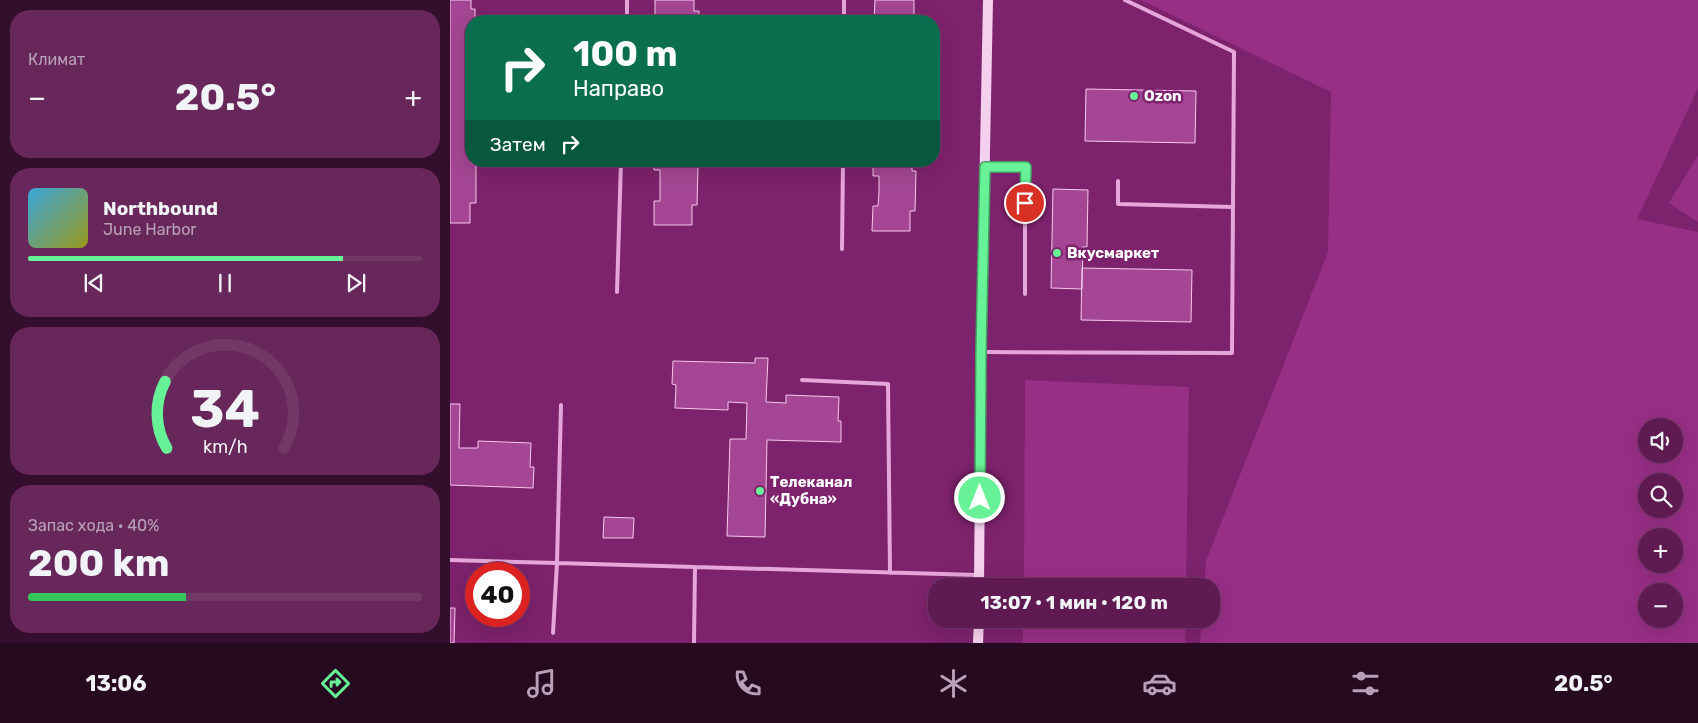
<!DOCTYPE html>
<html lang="ru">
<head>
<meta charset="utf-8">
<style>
	body { margin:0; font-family:Rubik,sans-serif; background:#67275b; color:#f1f3f6; height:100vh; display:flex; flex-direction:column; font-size:19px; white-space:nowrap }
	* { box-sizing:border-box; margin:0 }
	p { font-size:16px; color:#b9a1b7 }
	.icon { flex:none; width:28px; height:28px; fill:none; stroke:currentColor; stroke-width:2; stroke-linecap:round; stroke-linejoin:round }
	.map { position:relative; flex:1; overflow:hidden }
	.drawer { display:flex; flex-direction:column; gap:10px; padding:10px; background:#340e2d; width:450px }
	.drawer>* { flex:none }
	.banner { position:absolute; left:15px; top:15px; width:475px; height:152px; border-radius:20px; box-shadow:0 5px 20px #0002,0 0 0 1px #733868; background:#0b6e4f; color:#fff; overflow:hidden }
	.controls { position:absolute; left:1188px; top:418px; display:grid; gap:10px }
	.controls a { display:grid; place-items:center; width:45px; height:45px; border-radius:50%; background:#5e1a51; box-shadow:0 5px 20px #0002,0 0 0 1px #733868; font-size:25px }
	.speed { position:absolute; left:15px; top:562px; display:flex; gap:10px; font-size:25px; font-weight:700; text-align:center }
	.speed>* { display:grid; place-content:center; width:65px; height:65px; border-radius:50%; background:#5e1a51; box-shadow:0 5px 20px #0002,0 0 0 1px #733868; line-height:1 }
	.speed .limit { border:8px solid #d22; background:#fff; color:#111 }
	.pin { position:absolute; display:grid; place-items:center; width:42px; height:42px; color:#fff; margin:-21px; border:2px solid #fff; border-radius:50%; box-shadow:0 1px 5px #0007 }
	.me { position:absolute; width:55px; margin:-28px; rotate:0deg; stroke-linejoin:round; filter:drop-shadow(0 0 4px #0008) }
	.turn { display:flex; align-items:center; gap:18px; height:105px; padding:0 25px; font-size:22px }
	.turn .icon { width:65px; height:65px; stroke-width:2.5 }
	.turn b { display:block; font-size:35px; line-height:42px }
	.then { display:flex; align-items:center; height:48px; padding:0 25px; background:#0003; gap:10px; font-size:19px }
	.big { font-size:38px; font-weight:700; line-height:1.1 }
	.drawer .card { flex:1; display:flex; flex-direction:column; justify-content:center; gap:8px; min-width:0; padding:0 18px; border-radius:20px; background:#67275b }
	.drawer .dial { align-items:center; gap:0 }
	.dial svg { height:130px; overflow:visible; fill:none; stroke:#733868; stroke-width:7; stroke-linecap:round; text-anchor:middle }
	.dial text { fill:#f1f3f6; stroke:none }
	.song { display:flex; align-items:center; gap:15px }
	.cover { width:60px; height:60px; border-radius:8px; background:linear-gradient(135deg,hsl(200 70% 55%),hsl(60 70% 35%)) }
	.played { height:5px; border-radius:2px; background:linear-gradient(90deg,#68f297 80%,#733868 80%) }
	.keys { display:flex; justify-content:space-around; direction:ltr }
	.heat { display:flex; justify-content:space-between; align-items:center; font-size:28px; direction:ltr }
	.charge { height:8px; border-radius:4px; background:linear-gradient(90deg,#34c759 40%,#733868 0) }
	.trip { position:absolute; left:478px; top:578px; width:292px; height:50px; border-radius:20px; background:#5e1a51; box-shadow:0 5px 20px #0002,0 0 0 1px #733868; font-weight:700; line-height:50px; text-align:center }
	.dock { display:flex; height:80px; justify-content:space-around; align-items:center; background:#260a20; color:#b9a1b7 }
	.dock .icon { width:35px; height:35px }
	.dock .current { color:#68f297 }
	.dock b { font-size:22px; color:#f1f3f6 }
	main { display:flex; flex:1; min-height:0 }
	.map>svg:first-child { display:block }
</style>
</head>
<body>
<main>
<section class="drawer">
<div class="card"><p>Климат</p>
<div class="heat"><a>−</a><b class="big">20.5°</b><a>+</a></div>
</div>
<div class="card">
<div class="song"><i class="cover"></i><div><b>Northbound</b><p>June Harbor</p></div></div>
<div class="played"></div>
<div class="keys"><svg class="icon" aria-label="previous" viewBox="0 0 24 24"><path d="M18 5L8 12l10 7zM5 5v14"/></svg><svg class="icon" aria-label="pause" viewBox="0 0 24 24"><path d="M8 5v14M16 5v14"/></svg><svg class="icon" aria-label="next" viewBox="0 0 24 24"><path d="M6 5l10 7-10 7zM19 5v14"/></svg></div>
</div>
<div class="card dial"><svg viewBox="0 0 100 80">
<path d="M14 69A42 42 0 1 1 86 69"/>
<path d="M14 69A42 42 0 0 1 13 28" stroke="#68f297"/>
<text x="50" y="56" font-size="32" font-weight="700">34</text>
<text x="50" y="72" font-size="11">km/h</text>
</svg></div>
<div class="card"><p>Запас хода · 40%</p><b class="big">200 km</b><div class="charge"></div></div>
</section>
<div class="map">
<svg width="1248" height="643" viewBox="0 0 1248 643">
	<rect width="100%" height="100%" fill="#7d226c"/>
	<path fill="#972f85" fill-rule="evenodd" d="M691,0H1248V88L1187,219L1248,232V643H750L752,619H761V586H754L756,561L878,252L881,92ZM1196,426H1224V454H1196ZM1196,481H1224V509H1196ZM1196,536H1224V564H1196ZM1196,591H1224V619H1196Z
		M1248,155V222L1219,203Z
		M575,380L739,387L736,586H574Z
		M573,619H736L735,643H573Z"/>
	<path fill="#a44693" stroke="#f5c9ed" d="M0,0H21V9H25V21H21V161L22,163H26V203H20V223H0Z
		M205,0H244V11H249V21H211V18H205Z
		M425,0H464V17H469V21H424Z
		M636,89L746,91L745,143L635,141Z
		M204,161H243V165H248L247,205H242V225H204V201H210V170H204Z
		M423,161H462V171H466L465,211H460V231H422L423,206H428L429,191V176H423Z
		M603,189L638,190L637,247H633L632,289L601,288Z
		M632,268L742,270L741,322L631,320Z
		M305,358H318L316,402L336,403V395L389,397L388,421H391V442L317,440L315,537L277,536L280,439H296L297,403L278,402V410L225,408L226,385L222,384L223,361L305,363Z
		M0,404H10L9,448H28V441L81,443L80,467H84L83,488L0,485Z
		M154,517L184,518L183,538H153Z
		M0,608H5L4,643H0Z"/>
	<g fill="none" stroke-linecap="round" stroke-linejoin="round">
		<path stroke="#e6a6db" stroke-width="4" d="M177,21V0
			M394,21V0
			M535,167H575V294
			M668,181V204L783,207
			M392,249L393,161
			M167,292L171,161
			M533,352L782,353L784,52L675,0
			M352,380L438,384L440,573
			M111,405L107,563L527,575
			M0,560L107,563L103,633
			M244,643L245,567"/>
		<path stroke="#f5d0ee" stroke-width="10" d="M529,586L531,352L538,0
			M528,643L529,619"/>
	</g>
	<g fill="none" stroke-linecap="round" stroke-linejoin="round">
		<defs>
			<path id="route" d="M530,498L531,352L535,167H576L575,203"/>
		</defs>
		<use href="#route" stroke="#449d62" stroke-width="12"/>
		<use href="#route" stroke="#68f297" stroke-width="9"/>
	</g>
	<g fill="#68f297" stroke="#7d226c" stroke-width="2">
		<circle cx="684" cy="96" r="5"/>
		<circle cx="607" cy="253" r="5"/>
		<circle cx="310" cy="491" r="5"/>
	</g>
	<g text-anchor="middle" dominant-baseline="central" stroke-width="5" stroke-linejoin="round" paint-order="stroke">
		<g font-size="15" font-weight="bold" fill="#fff" stroke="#7d226c" text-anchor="start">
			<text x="694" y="96">Ozon</text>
			<text x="617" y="253">Вкусмаркет</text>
			<text x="320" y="482">Телеканал<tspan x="320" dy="17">«Дубна»</tspan></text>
		</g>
	</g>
</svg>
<div class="controls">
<a><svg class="icon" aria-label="sound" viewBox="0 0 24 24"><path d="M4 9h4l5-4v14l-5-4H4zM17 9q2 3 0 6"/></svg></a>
<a><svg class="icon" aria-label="search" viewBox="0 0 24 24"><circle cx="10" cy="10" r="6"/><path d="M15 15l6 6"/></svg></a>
<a>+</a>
<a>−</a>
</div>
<div class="speed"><div class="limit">40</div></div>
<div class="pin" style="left:575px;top:203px;background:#d93025"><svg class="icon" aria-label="arrive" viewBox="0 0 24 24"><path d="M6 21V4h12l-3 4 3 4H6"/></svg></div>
<svg class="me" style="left:530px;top:498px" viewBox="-20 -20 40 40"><circle r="17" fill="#68f297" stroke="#fff" stroke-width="3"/><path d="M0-11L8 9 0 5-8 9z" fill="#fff"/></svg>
<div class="trip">13:07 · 1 мин · 120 m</div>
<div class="banner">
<div class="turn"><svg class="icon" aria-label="right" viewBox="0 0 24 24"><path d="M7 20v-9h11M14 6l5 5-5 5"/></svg><div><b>100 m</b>Направо</div></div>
<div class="then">Затем<svg class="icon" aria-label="right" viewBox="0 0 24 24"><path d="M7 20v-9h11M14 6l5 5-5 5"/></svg></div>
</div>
</div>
</main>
<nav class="dock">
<b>13:06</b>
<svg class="icon current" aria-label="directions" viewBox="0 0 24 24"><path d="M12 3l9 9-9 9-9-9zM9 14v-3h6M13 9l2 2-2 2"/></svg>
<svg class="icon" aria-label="music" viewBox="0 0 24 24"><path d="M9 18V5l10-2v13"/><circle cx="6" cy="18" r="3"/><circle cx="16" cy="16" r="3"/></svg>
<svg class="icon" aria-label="phone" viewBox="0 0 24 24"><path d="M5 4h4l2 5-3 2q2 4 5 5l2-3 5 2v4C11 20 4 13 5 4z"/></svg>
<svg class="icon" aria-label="climate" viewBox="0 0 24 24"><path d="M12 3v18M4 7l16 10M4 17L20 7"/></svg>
<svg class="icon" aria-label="car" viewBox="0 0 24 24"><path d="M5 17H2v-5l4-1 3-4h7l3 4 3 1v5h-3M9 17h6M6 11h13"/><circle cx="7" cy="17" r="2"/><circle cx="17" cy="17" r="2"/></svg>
<svg class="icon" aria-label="filters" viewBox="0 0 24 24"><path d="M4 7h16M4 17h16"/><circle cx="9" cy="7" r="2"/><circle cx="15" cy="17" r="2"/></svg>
<b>20.5°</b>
</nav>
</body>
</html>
